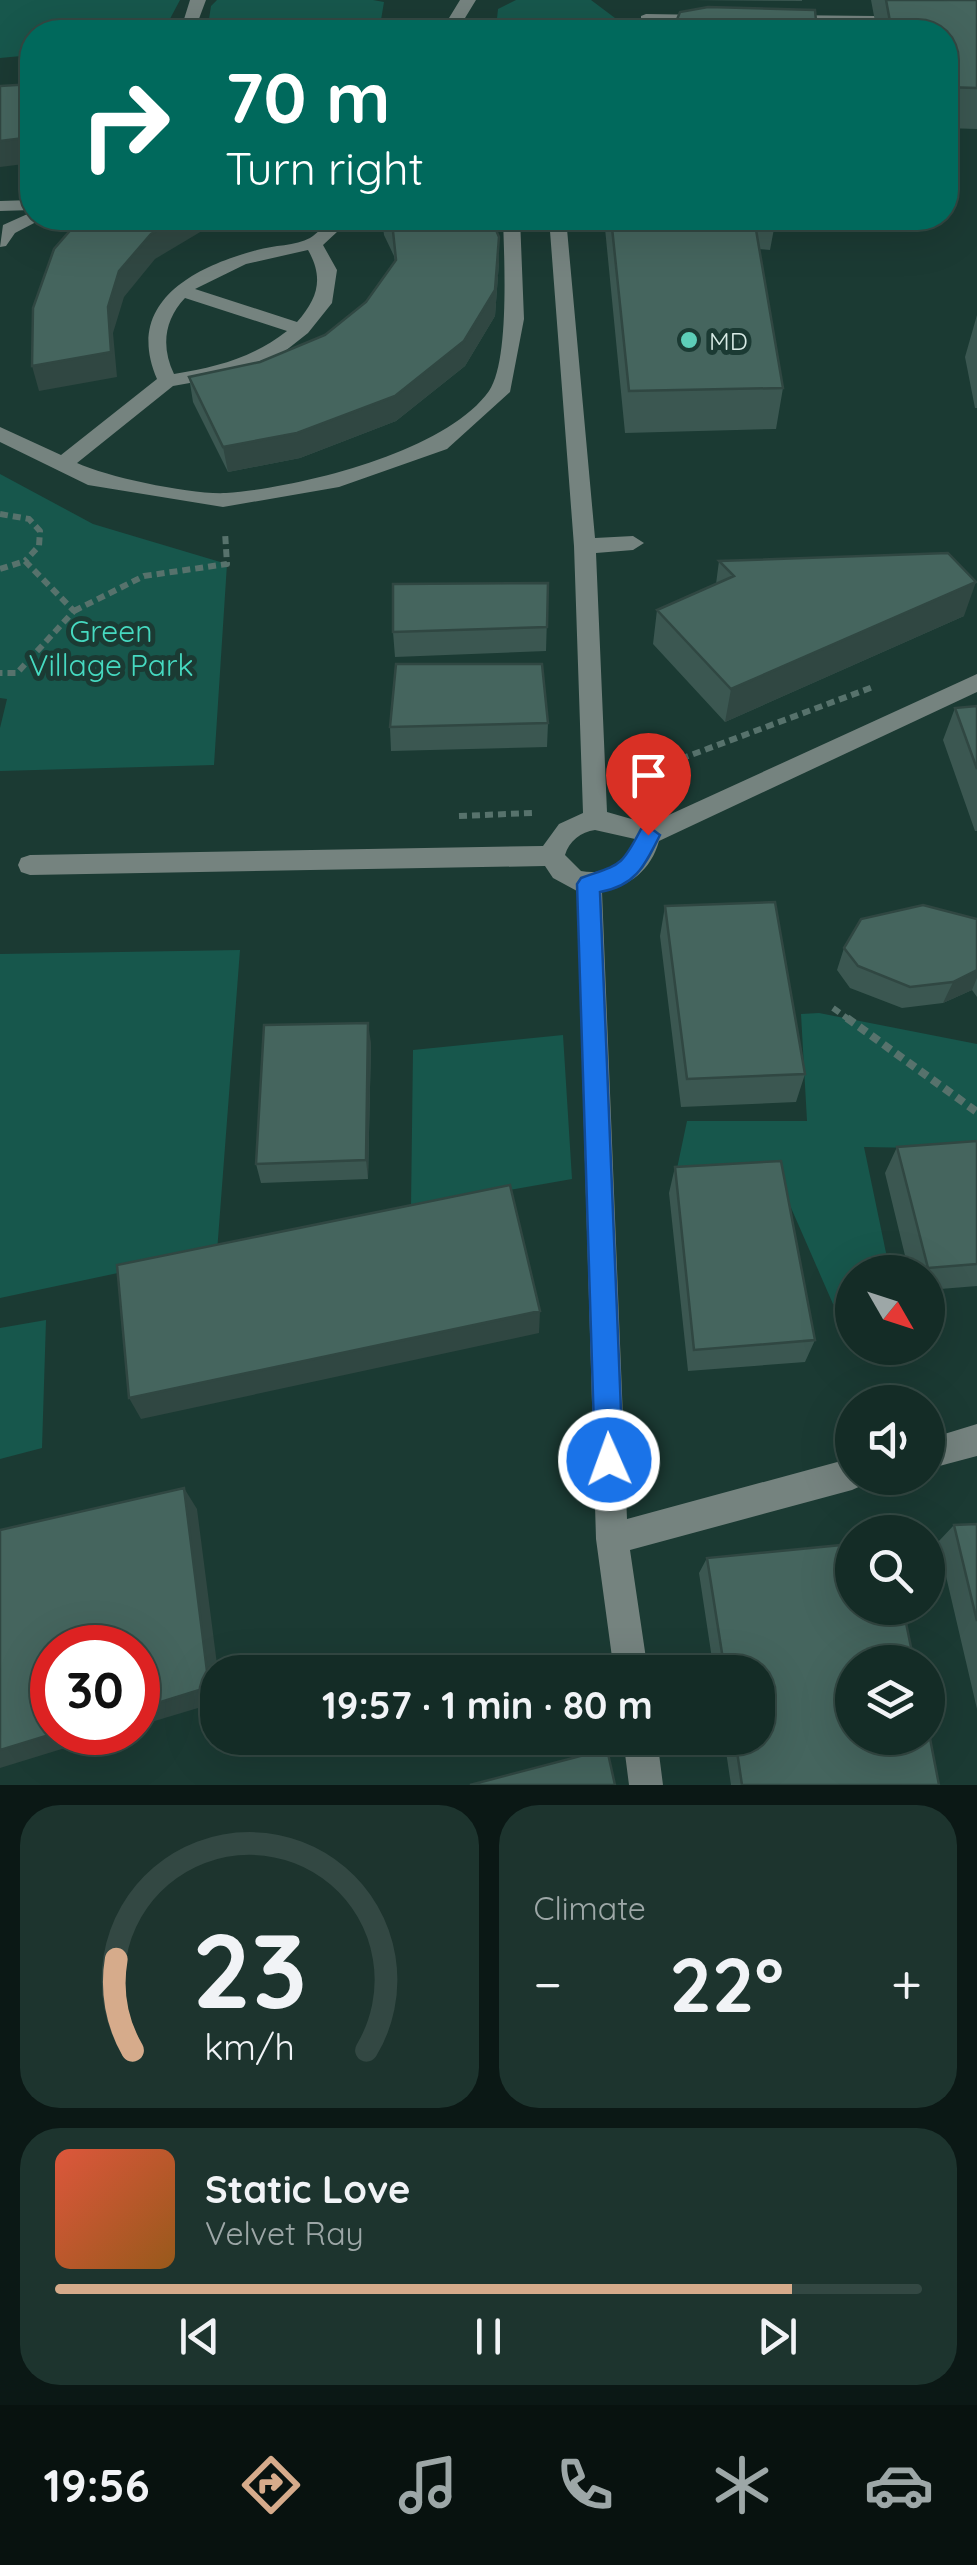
<!DOCTYPE html>
<html lang="en">
<head>
<meta charset="utf-8">
<style>
	body { margin:0; font-family:Quicksand,sans-serif; background:#1d342e; color:#f1f3f6; height:100vh; display:flex; flex-direction:column; font-size:38px; white-space:nowrap }
	* { box-sizing:border-box; margin:0 }
	p { font-size:32px; color:#9da7a7 }
	.icon { flex:none; width:55px; height:55px; fill:none; stroke:currentColor; stroke-width:2; stroke-linecap:round; stroke-linejoin:round }
	.map { position:relative; height:1785px; overflow:hidden }
	.sheet { display:flex; flex-direction:column; gap:20px; padding:20px; background:#0b1815; flex:1 }
	.sheet>* { flex:none }
	.top-card { position:absolute; left:20px; top:20px; width:938px; height:210px; border-radius:40px; box-shadow:0 10px 40px #0002,0 0 0 2px #334843; background:#00695c; color:#fff; overflow:hidden }
	.needle { width:65px; rotate:129deg }
	.buttons { position:absolute; left:835px; top:1255px; display:grid; gap:20px }
	.buttons a { display:grid; place-items:center; width:110px; height:110px; border-radius:50%; background:#142c26; box-shadow:0 10px 40px #0002,0 0 0 2px #334843; font-size:50px }
	.speed { position:absolute; left:30px; top:1625px; display:flex; gap:20px; font-size:50px; font-weight:700; text-align:center }
	.speed>* { display:grid; place-content:center; width:130px; height:130px; border-radius:50%; background:#142c26; box-shadow:0 10px 40px #0002,0 0 0 2px #334843; line-height:1 }
	.speed .limit { border:15px solid #d22; background:#fff; color:#111 }
	.pin { position:absolute; display:grid; place-items:center; width:85px; height:85px; color:#fff; margin:-102px -42px; border-radius:50% 50% 50% 0; rotate:-45deg; box-shadow:0 0 10px #0007 }
	.pin .icon { rotate:45deg }
	.me { position:absolute; width:110px; margin:-55px; rotate:358deg; stroke-linejoin:round; filter:drop-shadow(0 0 8px #0008) }
	.turn { display:flex; align-items:center; gap:35px; height:210px; padding:0 40px; font-size:45px }
	.turn .icon { width:130px; height:130px; stroke-width:2.5 }
	.turn b { display:block; font-size:70px; line-height:85px }
	.big { font-size:75px; font-weight:700; line-height:1.1 }
	.sheet .card { flex:1; display:flex; flex-direction:column; justify-content:center; gap:15px; min-width:0; padding:0 35px; border-radius:40px; background:#1d342e }
	.sheet .dial { align-items:center; gap:0 }
	.dial svg { height:260px; overflow:visible; fill:none; stroke:#334843; stroke-width:7; stroke-linecap:round; text-anchor:middle }
	.dial text { fill:#f1f3f6; stroke:none }
	.song { display:flex; align-items:center; gap:30px }
	.cover { width:120px; height:120px; border-radius:15px; background:linear-gradient(135deg,hsl(10 70% 55%),hsl(30 70% 35%)) }
	.played { height:10px; border-radius:5px; background:linear-gradient(90deg,#d6ab8b 85%,#334843 85%) }
	.keys { display:flex; justify-content:space-around; direction:ltr }
	.heat { display:flex; justify-content:space-between; align-items:center; font-size:55px; direction:ltr }
	.sheet .tiles { flex:1; display:grid; gap:20px; grid-template-columns:1fr 1fr }
	.card:last-child { grid-column:span 2 }
	.trip { position:absolute; left:200px; top:1655px; width:575px; height:100px; border-radius:40px; background:#142c26; box-shadow:0 10px 40px #0002,0 0 0 2px #334843; font-weight:700; line-height:100px; text-align:center }
	.tabs { display:flex; height:160px; justify-content:space-around; align-items:center; background:#08120f; color:#9da7a7 }
	.tabs .icon { width:70px; height:70px }
	.tabs .active { color:#d6ab8b }
	.tabs b { font-size:45px; color:#f1f3f6 }
	.map>svg:first-child { display:block }
</style>
</head>
<body>
<div class="map">
<svg width="977" height="1785" viewBox="0 0 977 1785">
	<rect width="100%" height="100%" fill="#1b3a33"/>
	<path fill="#17574c" d="M0,0H180L163,32H32V55L0,58Z
		M217,0H373L384,2L379,32H207L211,6Z
		M516,0H591L615,18L614,24L606,32H505L496,28L498,9Z
		M0,474L93,524L227,564L214,765L0,771V728L7,699L0,698Z
		M240,950L217,1252L0,1298V954Z
		M819,1013L977,1044V1149L864,1147L890,1272H852V1305L833,1304L785,1194L675,1178L687,1121H807L801,1014Z
		M563,1035L572,1179L411,1207L413,1050Z
		M46,1320L42,1448L0,1459V1328Z"/>
	<g fill="none" stroke-linecap="round" stroke-linejoin="round">
		<path stroke="#57726c" stroke-width="6" stroke-dasharray="8 5" stroke-linecap="butt" d="M0,514L29,519L40,531L39,546L25,561
			M0,569L25,561L74,611L17,673H0
			M74,611L144,576L227,564L225,532
			M632,777L873,687
			M459,816L532,813
			M833,1008L851,1021"/>
		<path stroke="#57726c" stroke-width="8" stroke-dasharray="9 6" stroke-linecap="butt" d="M847,1018L977,1112"/>
		<path fill="#75837f" fill-rule="evenodd" d="M190,0H206L194,32H180Z
			M460,0H476L465,18L468,32H454L449,18Z
			M646,14L710,15L718,20L710,25L641,22V16Z
			M784,15L874,16L882,21L874,26L779,23V17Z
			M32,200V210L0,211V201Z
			M32,212V218H40L38,221L15,233L6,246L0,247L3,225Z
			M333,218H352L323,245L337,270L332,303L308,333L275,359L229,376L173,386L77,463C107,477 192,495 226,493C298,488 446,452 489,391C510,361 504,256 503,218H520L524,319L510,392L447,449L339,487L223,507L88,485L0,442V427L61,455L157,379C124,303 193,267 257,250C273,245 296,246 310,238C318,233 326,224 333,218ZM308,250C324,278 318,298 297,322L195,289L246,264ZM185,298L287,331C252,358 217,367 174,374C161,347 164,320 185,298Z
			M549,218H566L595,538L633,536L644,543L633,550L596,553L607,812L649,824L977,674V692L659,841C651,870 630,886 602,892L627,1519L852,1458V1478H866L863,1485L852,1490L630,1550L648,1672H614L596,1539L577,891L553,878L545,866L30,875L21,872L18,865L21,858L30,855L543,846L559,824L583,813L574,546ZM595,830L635,839C628,863 606,876 581,871L565,855C569,841 581,832 595,830Z
			M977,1424V1456L928,1469V1439Z
			M623,1738H657L663,1785H629Z"/>
	</g>
	<path fill="#3b5751" d="M693,0H802V1Z
		M871,0H977V129L945,128V32H877Z
		M382,218H491L499,237V262L495,316L465,366L396,421L300,458L228,472L193,402L189,377L260,362L325,335L366,302L395,262L394,256L384,235Z
		M604,218H776L770,250L759,249L783,388L776,429L625,433Z
		M977,315V408H975L965,357Z
		M719,561L964,616L725,722L653,644L657,610L716,584Z
		M548,583L546,651L395,657L393,632Z
		M977,706V831H975L943,740L955,708Z
		M548,723L547,747L391,751L390,727Z
		M665,906L805,1074L796,1102L681,1107L660,936Z
		M977,919V997L972,990L943,1003L902,1008L850,988L837,970L844,948Z
		M371,1043L368,1179L261,1183L256,1164Z
		M977,1141V1286L928,1290V1272H909L885,1173L897,1147Z
		M675,1167L815,1340L805,1362L688,1371L669,1193Z
		M977,1524V1709L938,1542L954,1525Z
		M707,1558L939,1785H731L724,1738H758V1672H714L699,1573Z"/>
	<path fill="#304742" d="M32,137V163L0,167V141Z
		M179,218H233L212,225L155,259L124,297L113,333L117,377L39,391L32,366L119,271L151,234Z
		M499,237V262L495,316L465,366L396,421L300,458L228,472L223,447Z
		M976,582L964,616L725,722L731,689Z
		M977,970V978L972,990L943,1003L953,982Z
		M368,1023L371,1043L368,1179L366,1160Z
		M540,1311L539,1333L141,1419L129,1398Z
		M184,1488L197,1509L218,1672V1702L138,1726V1709Z
		M59,1732H117L0,1768V1750Z"/>
	<path fill="#45655e" stroke="#304742" stroke-width="2.5" d="M886,0H977V88L945,87V32H892Z
		M708,7L815,10L817,32H679L676,22L680,12Z
		M32,84V137L0,141V86Z
		M81,218H179L151,234L119,271L108,307L111,352L32,366L33,308L54,249Z
		M386,218H491L499,237L495,290L464,341L395,396L297,433L223,447L189,377L260,362L325,335L366,302L396,260L393,231Z
		M611,218H754L783,388L629,391Z
		M948,553L976,582L731,689L657,610L734,576L719,561Z
		M548,583L547,627L393,632V584Z
		M396,664H542L548,723L390,727Z
		M977,706V769L955,708Z
		M775,902L805,1074L687,1079L665,906Z
		M923,905L977,919V970L953,982L910,987L858,966L844,948L861,919Z
		M368,1023L366,1160L256,1164L264,1025Z
		M977,1141V1264L928,1268L897,1147Z
		M781,1161L815,1340L694,1350L675,1167Z
		M510,1185L540,1311L129,1398L117,1265Z
		M184,1488L209,1687L138,1709V1648H52V1732H59L0,1750V1530Z
		M977,1524V1621L954,1525Z
		M852,1544V1608H903L914,1662H852V1738H928V1728L939,1785H742L735,1738H758V1672H725L707,1558Z
		M607,1749L615,1785H470Z"/>
	<path fill="#1a73e8" stroke="#114b97" stroke-width="2.5" d="M648,826L660,835C645,865 636,886 600,892L623,1460L619,1470L609,1474L599,1470L595,1460L577,884L581,878C620,864 621,868 641,829Z"/>
	<circle fill="#5dceb8" stroke="#1b3a33" stroke-width="4" cx="689" cy="340" r="10"/>
	<g text-anchor="middle" dominant-baseline="central" stroke-width="10" stroke-linejoin="round" paint-order="stroke">
		<g font-size="25" fill="#d8eae5" stroke="#1b3a33" text-anchor="start">
			<text x="709" y="340">MD</text>
		</g>
		<g font-size="30" fill="#46dac1" stroke="#1b3a33">
			<text x="111" y="631">Green<tspan x="111" dy="34">Village Park</tspan></text>
		</g>
	</g>
</svg>
<div class="buttons">
<a><svg class="needle" viewBox="-14 -14 28 28"><path d="M0-13l5 13h-10z" fill="#e53935"/><path d="M0 13l5-13h-10z" fill="#9da7a7"/></svg></a>
<a><svg class="icon" aria-label="sound" viewBox="0 0 24 24"><path d="M4 9h4l5-4v14l-5-4H4zM17 9q2 3 0 6"/></svg></a>
<a><svg class="icon" aria-label="search" viewBox="0 0 24 24"><circle cx="10" cy="10" r="6"/><path d="M15 15l6 6"/></svg></a>
<a><svg class="icon" aria-label="layers" viewBox="0 0 24 24"><path d="M12 4l9 5-9 5-9-5zM3 14l9 5 9-5"/></svg></a>
</div>
<div class="speed"><div class="limit">30</div></div>
<div class="pin" style="left:648px;top:835px;background:#d93025"><svg class="icon" aria-label="arrive" viewBox="0 0 24 24"><path d="M6 21V4h12l-3 4 3 4H6"/></svg></div>
<svg class="me" style="left:609px;top:1460px" viewBox="-20 -20 40 40"><circle r="17" fill="#1a73e8" stroke="#fff" stroke-width="3"/><path d="M0-11L8 9 0 5-8 9z" fill="#fff"/></svg>
<div class="trip">19:57 · 1 min · 80 m</div>
<div class="top-card">
<div class="turn"><svg class="icon" aria-label="right" viewBox="0 0 24 24"><path d="M7 20v-9h11M14 6l5 5-5 5"/></svg><div><b>70 m</b>Turn right</div></div>
</div>
</div>
<section class="sheet">
<div class="tiles">
<div class="card dial"><svg viewBox="0 0 100 80">
<path d="M14 69A42 42 0 1 1 86 69"/>
<path d="M14 69A42 42 0 0 1 9 41" stroke="#d6ab8b"/>
<text x="50" y="56" font-size="32" font-weight="700">23</text>
<text x="50" y="72" font-size="11">km/h</text>
</svg></div>
<div class="card"><p>Climate</p>
<div class="heat"><a>−</a><b class="big">22°</b><a>+</a></div>
</div>
<div class="card">
<div class="song"><i class="cover"></i><div><b>Static Love</b><p>Velvet Ray</p></div></div>
<div class="played"></div>
<div class="keys"><svg class="icon" aria-label="previous" viewBox="0 0 24 24"><path d="M18 5L8 12l10 7zM5 5v14"/></svg><svg class="icon" aria-label="pause" viewBox="0 0 24 24"><path d="M8 5v14M16 5v14"/></svg><svg class="icon" aria-label="next" viewBox="0 0 24 24"><path d="M6 5l10 7-10 7zM19 5v14"/></svg></div>
</div>
</div>
</section>
<nav class="tabs">
<b>19:56</b>
<svg class="icon active" aria-label="directions" viewBox="0 0 24 24"><path d="M12 3l9 9-9 9-9-9zM9 14v-3h6M13 9l2 2-2 2"/></svg>
<svg class="icon" aria-label="music" viewBox="0 0 24 24"><path d="M9 18V5l10-2v13"/><circle cx="6" cy="18" r="3"/><circle cx="16" cy="16" r="3"/></svg>
<svg class="icon" aria-label="phone" viewBox="0 0 24 24"><path d="M5 4h4l2 5-3 2q2 4 5 5l2-3 5 2v4C11 20 4 13 5 4z"/></svg>
<svg class="icon" aria-label="climate" viewBox="0 0 24 24"><path d="M12 3v18M4 7l16 10M4 17L20 7"/></svg>
<svg class="icon" aria-label="car" viewBox="0 0 24 24"><path d="M5 17H2v-5l4-1 3-4h7l3 4 3 1v5h-3M9 17h6M6 11h13"/><circle cx="7" cy="17" r="2"/><circle cx="17" cy="17" r="2"/></svg>
</nav>
</body>
</html>
